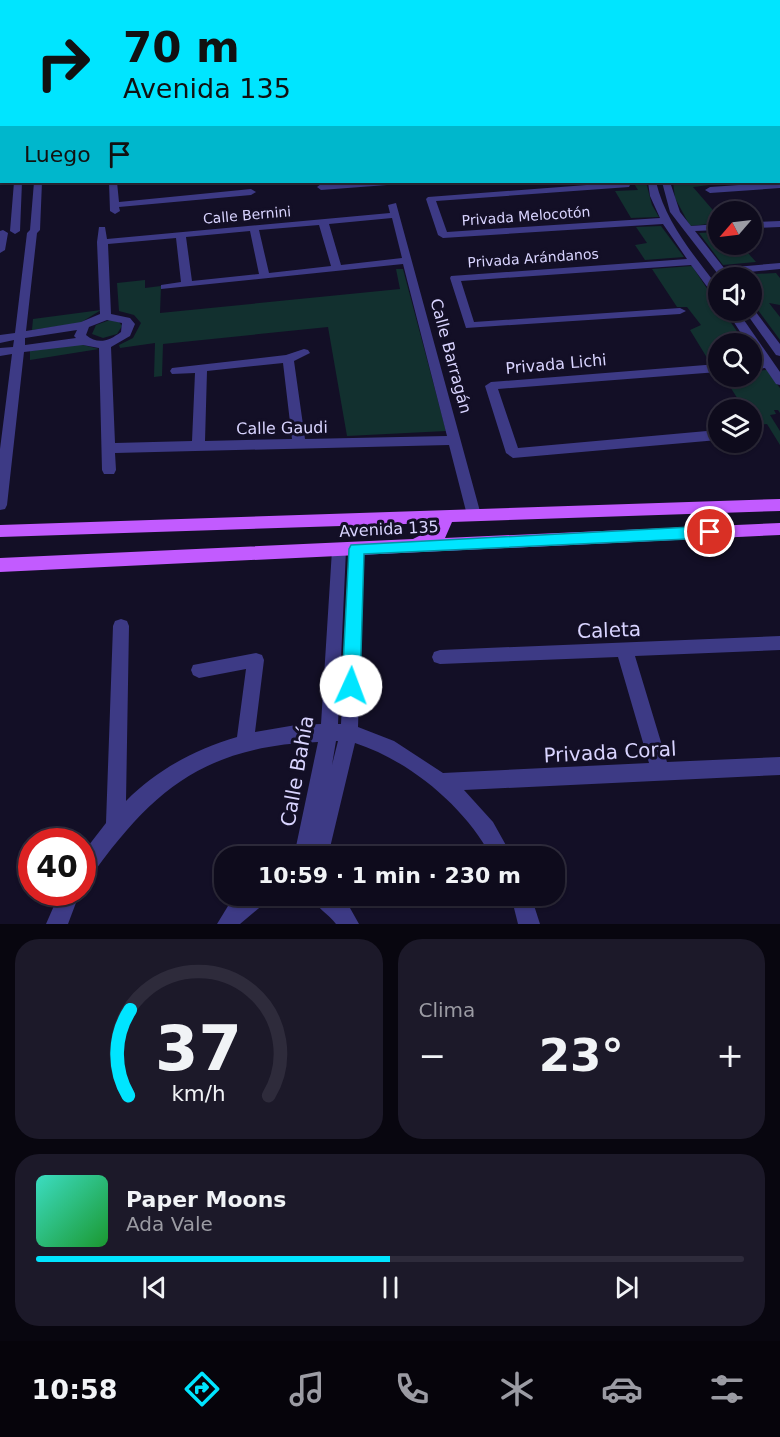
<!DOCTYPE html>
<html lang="es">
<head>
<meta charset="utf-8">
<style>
	body { margin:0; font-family:"DejaVu Sans",sans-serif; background:#1c1929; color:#f1f3f6; height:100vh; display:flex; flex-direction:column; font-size:22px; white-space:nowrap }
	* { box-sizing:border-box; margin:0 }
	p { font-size:20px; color:#9b9ba3 }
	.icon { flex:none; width:33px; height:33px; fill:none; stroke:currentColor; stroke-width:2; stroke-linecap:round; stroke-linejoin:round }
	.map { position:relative; height:924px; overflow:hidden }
	.panel { display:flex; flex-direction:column; gap:15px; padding:15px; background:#08060f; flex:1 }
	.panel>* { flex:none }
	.banner { position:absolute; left:0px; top:0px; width:780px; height:183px; box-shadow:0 2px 4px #0004,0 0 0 2px #2e2b3b; background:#00e5ff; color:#111; overflow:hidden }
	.needle { width:39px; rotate:242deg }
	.fabs { position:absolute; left:708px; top:201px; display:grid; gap:12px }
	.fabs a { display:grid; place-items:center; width:54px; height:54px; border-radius:50%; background:#0e0b1c; box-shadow:0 2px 4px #0004,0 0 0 2px #2e2b3b; font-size:30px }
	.speed { position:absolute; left:18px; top:828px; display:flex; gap:12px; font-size:30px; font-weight:700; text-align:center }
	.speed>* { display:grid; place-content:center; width:78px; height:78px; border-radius:50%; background:#0e0b1c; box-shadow:0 2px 4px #0004,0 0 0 2px #2e2b3b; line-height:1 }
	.speed .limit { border:9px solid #d22; background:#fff; color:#111 }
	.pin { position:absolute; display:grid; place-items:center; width:51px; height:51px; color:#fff; margin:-26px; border:3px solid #fff; border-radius:50%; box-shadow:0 2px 6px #0007 }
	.me { position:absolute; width:66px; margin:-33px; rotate:2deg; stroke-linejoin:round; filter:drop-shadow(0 0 4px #0008) }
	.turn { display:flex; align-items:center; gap:21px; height:126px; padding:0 24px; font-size:27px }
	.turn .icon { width:78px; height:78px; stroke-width:2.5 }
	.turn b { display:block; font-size:42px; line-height:51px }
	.then { display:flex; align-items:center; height:57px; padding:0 24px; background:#0003; gap:12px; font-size:22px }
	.big { font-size:45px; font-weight:800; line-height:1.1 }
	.panel .tile { flex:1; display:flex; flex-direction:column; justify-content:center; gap:9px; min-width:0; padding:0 21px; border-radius:24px; background:#1c1929 }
	.panel .dial { align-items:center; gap:0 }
	.dial svg { height:156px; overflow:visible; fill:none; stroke:#2e2b3b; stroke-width:7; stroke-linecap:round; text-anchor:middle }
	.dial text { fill:#f1f3f6; stroke:none }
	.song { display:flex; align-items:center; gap:18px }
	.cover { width:72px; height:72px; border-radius:9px; background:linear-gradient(135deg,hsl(170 70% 55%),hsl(130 70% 35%)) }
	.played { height:6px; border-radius:3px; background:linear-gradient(90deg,#00e5ff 50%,#2e2b3b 50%) }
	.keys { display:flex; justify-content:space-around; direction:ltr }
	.heat { display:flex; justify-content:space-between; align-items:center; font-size:33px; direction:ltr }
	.panel .tiles { flex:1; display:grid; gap:15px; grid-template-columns:1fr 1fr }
	.tile:last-child { grid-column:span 2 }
	.trip { position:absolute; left:214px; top:846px; width:351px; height:60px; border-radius:24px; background:#0e0b1c; box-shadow:0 2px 4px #0004,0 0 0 2px #2e2b3b; font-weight:800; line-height:60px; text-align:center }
	.menu { display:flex; height:96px; justify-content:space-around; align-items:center; background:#06040b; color:#9b9ba3 }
	.menu .icon { width:42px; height:42px }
	.menu .selected { color:#00e5ff }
	.menu b { font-size:27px; color:#f1f3f6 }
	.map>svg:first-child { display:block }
</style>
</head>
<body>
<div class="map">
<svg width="780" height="924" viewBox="0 0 780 924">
	<rect width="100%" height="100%" fill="#130f26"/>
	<path fill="#12302f" d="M633,182H646L652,205L659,217L631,218L615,191L638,190Z
		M673,182H715L718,184L693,187L718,216V223L690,226L675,198Z
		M661,226L684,257L645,260L635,245L647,243L636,227Z
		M718,232V244L741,245L756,262L723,265L699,233Z
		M692,266L718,305V310L723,311L745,343L718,344V360L709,361L690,330L701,325L687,307H677L652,269Z
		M396,269H403L446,431L347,436L328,327L163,344L162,376L154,377L155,343L120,348L119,345L133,338L141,323L134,315L119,311L117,283L145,280V288L161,286L160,313L400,289Z
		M776,273L780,278V305L769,303L780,317V340L752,302V278L736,277L735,275Z
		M101,310L80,323L32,330L33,319Z
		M110,320L119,322L122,326L117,334L103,338L92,334L96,325Z
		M79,344L99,349L30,360V351Z
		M767,370L780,388V413L778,410H774L776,414L770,415L780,431V445L767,424L754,425L752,410L744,409L724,377L752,376V371Z"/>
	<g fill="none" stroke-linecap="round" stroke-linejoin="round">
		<path fill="#3d3a85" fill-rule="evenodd" d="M85,0H91L92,2H86Z
			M115,0H131L110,2Z
			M144,0H160L140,2Z
			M184,0H190L191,2H185Z
			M216,0H222V2H216Z
			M264,0H270V2H264Z
			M313,0H319L320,2H314Z
			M362,0H368L369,2H363Z
			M423,0H429L430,2H424Z
			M778,12H780V16H778Z
			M0,14H2V18H0Z
			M778,119H780L778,124Z
			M778,146H780V152H778Z
			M14,182H22L20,231L15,234L10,231Z
			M34,182H42L40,230L37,233L26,331L81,322L100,314L97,242L99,227H105L107,239L390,213L388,205L396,203L481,515L479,519H469L467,515L449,445L115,453L116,470L114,474H104L102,470L99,348L83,345L24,352L7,505L5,509L0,510V449L12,354L0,356V348L13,347L14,340L0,343V335L15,333L27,233L30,230ZM392,218L402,258L341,265L329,224ZM319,225L331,266L269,273L259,230ZM250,231L259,274L192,281L186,237ZM176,238L181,282L161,285V289L403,264L447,436L305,439L294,361L310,353L308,350L304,349L286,355L172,368L170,371L172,374L195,373L192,441L115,443L111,347L130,336L135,324L130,318L111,314L108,244ZM107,320L122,323L121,332C109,341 98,345 86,335L89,327ZM77,330L74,336L76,338L25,345V338ZM283,363L292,439L205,441L207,371Z
			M109,182H117L119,202L251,189L256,192L251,195L119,207L120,211L115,214L110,211Z
			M358,182H391L387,185L321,190L317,187L321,184Z
			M626,182L630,185L629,187L436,201L447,232L660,218L650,196L648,182H656C666,223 693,254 718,287V297L714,296L691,265L461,281L474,322L680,308L686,311L680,314L466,328L450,278L451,276L687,259L663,224L443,238L438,235L426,199L428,197Z
			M662,182H670L680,212L691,226L718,224V230L695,231L724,268L780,263V269L729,274L732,278H721L670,212Z
			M780,182V188L710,193L705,190L710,187Z
			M780,221V227L752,228V222Z
			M3,230L8,233L5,250L0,253V231Z
			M752,307L780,344V356L776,355L744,310H752Z
			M726,310H737L780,372V385L776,384L765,368L752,369V361H760L752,348V344H748Z
			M718,364V372L498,389L518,448L718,430V440L513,458L506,453L485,386L491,382Z
			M756,427L762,431L761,434L752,436V428Z
			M357,543L362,545L364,549L358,727L394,741L443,773L649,763L618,657L440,664L434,662L432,657L434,652L440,650L780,636V650L635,656L667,762L780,757V775L464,790L493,822L512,856H491C464,806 410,761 355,743L328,856H294L318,742C205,746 152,790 89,879L82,882V854L106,823L113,626L115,621L121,619L127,621L129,626L126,801C156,770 196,749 237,737L246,669L199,678L193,675L191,670L193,665L256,653L262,655L264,660L255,732L296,725L321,724L332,550L334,546L339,544L344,546L346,550L338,724H341L350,549L352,545ZM336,741H338L332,765Z
			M60,892H80L68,924H46Z
			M241,896H268L265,903L240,924H217L228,906Z
			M311,896H338L350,908L359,924H336C329,914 315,907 311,896Z
			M511,896H531L540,924H518Z"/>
		<path fill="#c25bff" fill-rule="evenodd" d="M15,0H21V2H15Z
			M30,0H36V2H30Z
			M664,0H671L672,2H665Z
			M778,75H780V80H778Z
			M0,85H2V89H0Z
			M778,88H780V93H778Z
			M780,499V511L452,522L445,538L780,523V535L0,572V558L413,539L433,529L436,523L0,537V525Z"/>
	</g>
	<path fill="#00e5ff" stroke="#0095a6" stroke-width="1.5" d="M710,526L716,528L718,532L716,536L710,538L364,554L360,686L357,691L351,694L345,691L342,686L349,549L351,545Z"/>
	<g text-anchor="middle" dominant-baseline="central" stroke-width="6" stroke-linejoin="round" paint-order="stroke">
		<g font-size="14" fill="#d9d4ff" stroke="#130f26">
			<text transform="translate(247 215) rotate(-5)">Calle Bernini</text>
			<text transform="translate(526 216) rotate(-4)">Privada Melocotón</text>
			<text transform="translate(533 258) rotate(-4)">Privada Arándanos</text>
		</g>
		<g font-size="16" fill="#d9d4ff" stroke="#130f26">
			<text transform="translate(451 356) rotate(75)">Calle Barragán</text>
			<text transform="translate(556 364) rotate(-5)">Privada Lichi</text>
			<text transform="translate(282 428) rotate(-1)">Calle Gaudi</text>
			<text transform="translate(389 529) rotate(-3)">Avenida 135</text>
		</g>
		<g font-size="20" fill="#d9d4ff" stroke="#130f26">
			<text transform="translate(609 630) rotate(-2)">Caleta</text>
			<text transform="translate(610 752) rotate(-3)">Privada Coral</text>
			<text transform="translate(297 771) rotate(-80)">Calle Bahía</text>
		</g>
	</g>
</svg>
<div class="fabs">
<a><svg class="needle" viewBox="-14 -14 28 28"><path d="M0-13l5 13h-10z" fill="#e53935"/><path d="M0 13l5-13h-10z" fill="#9b9ba3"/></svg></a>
<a><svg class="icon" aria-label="sound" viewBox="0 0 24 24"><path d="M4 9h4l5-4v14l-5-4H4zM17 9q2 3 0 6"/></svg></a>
<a><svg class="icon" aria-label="search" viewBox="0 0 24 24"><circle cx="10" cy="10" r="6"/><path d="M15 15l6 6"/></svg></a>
<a><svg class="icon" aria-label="layers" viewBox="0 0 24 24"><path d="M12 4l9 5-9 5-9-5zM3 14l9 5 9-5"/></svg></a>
</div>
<div class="speed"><div class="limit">40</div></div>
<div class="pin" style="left:710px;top:532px;background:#d93025"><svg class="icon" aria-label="arrive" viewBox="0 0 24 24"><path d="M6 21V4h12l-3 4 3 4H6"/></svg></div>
<svg class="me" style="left:351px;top:686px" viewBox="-20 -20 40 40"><circle r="19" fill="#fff"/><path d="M0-13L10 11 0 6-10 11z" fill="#00e5ff"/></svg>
<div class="trip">10:59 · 1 min · 230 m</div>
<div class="banner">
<div class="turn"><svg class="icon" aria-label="right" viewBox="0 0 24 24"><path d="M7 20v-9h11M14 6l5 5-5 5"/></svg><div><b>70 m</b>Avenida 135</div></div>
<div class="then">Luego<svg class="icon" aria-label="arrive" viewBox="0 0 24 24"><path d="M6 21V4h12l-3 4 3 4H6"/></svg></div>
</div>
</div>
<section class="panel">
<div class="tiles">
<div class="tile dial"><svg viewBox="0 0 100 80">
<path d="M14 69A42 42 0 1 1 86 69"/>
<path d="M14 69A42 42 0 0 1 15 25" stroke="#00e5ff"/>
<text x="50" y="56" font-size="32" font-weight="700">37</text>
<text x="50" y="72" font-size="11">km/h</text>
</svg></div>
<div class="tile"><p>Clima</p>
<div class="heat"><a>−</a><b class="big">23°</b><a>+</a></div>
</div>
<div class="tile">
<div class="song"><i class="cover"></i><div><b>Paper Moons</b><p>Ada Vale</p></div></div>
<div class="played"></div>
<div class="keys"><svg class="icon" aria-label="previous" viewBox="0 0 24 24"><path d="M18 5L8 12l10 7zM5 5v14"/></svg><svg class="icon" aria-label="pause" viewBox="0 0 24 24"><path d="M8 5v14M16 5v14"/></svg><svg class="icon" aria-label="next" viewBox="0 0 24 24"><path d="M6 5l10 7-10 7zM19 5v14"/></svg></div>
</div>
</div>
</section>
<nav class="menu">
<b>10:58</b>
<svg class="icon selected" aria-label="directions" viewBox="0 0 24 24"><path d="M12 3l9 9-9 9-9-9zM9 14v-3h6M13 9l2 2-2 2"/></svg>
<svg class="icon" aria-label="music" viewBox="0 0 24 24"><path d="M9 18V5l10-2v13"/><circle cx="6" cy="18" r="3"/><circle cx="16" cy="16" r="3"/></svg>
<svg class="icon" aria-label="phone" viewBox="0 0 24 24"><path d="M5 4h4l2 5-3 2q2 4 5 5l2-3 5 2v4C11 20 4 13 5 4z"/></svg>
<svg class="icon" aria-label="climate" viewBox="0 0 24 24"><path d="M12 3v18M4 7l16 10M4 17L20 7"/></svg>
<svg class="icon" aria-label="car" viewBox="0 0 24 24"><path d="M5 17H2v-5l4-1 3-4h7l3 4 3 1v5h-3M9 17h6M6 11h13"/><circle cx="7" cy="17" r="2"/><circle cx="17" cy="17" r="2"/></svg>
<svg class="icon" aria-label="filters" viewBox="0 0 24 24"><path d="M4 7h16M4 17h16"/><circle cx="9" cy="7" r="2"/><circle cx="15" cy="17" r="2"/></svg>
</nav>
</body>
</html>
